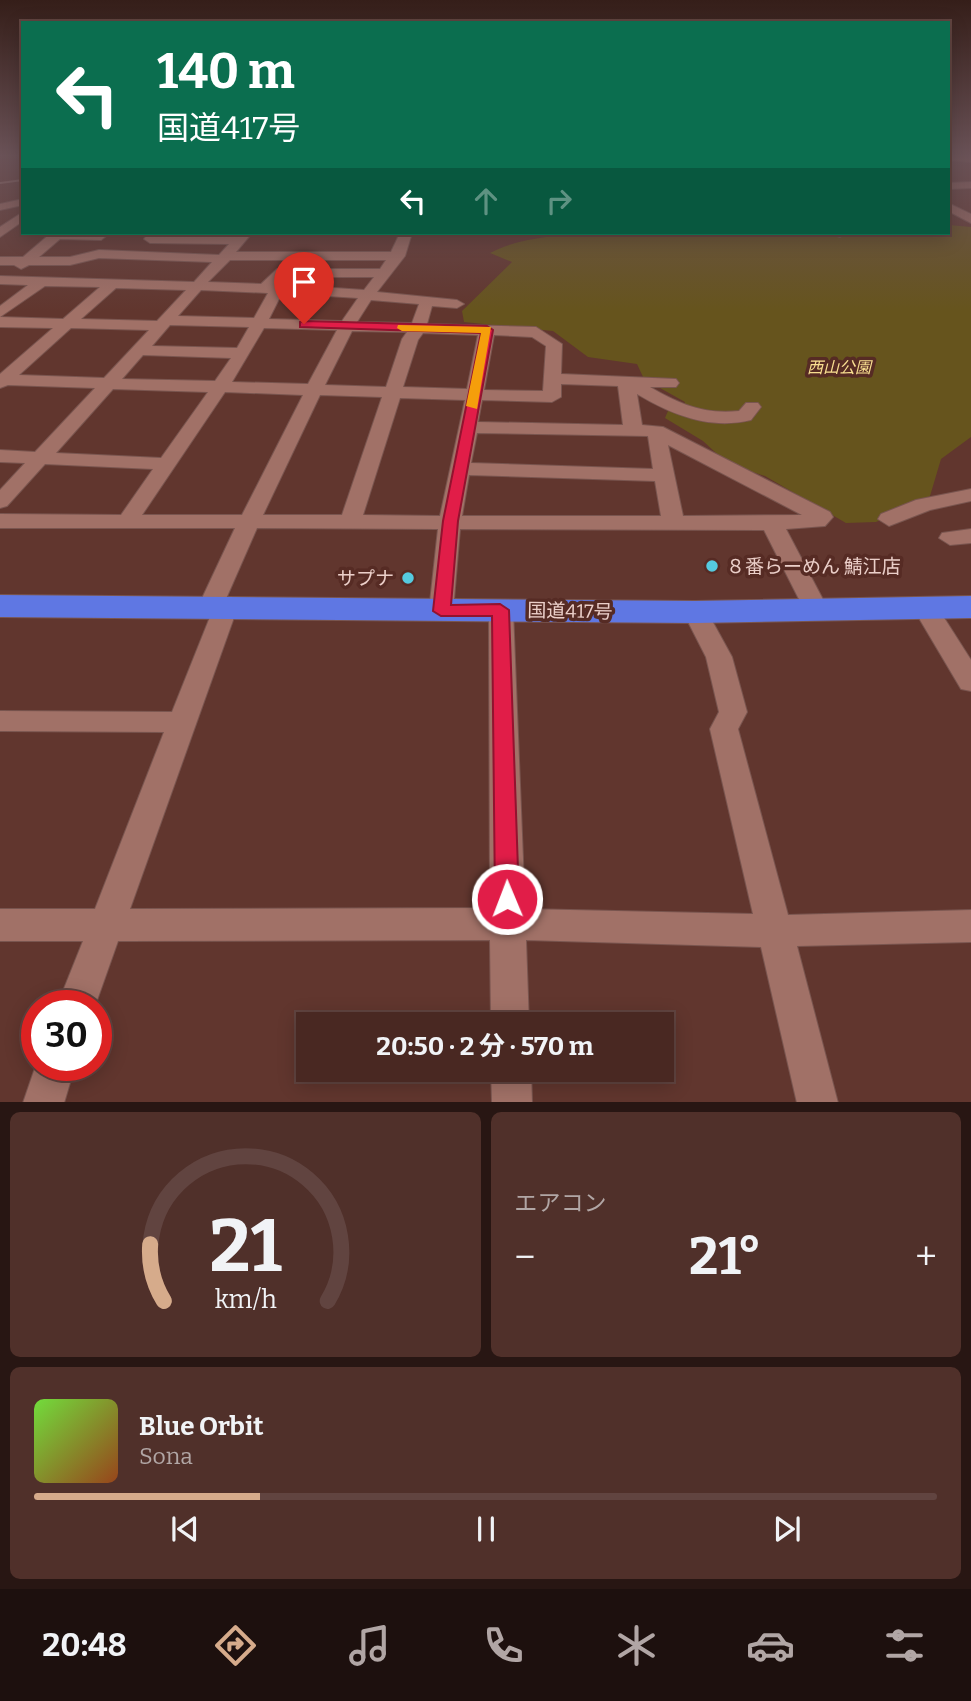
<!DOCTYPE html>
<html lang="ja">
<head>
<meta charset="utf-8">
<style>
	body { margin:0; font-family:Bitter,"Noto Sans JP",serif; background:#50302a; color:#f1f3f6; height:100vh; display:flex; flex-direction:column; font-size:26px; white-space:nowrap }
	* { box-sizing:border-box; margin:0 }
	p { font-size:23px; color:#b1a6a5 }
	.icon { flex:none; width:38px; height:38px; fill:none; stroke:currentColor; stroke-width:2; stroke-linecap:round; stroke-linejoin:round }
	.map { position:relative; height:1102px; overflow:hidden }
	.drawer { display:flex; flex-direction:column; gap:10px; padding:10px; background:#281613; flex:1 }
	.drawer>* { flex:none }
	.top-card { position:absolute; left:21px; top:21px; width:929px; height:214px; border-radius:0px; box-shadow:0 4px 18px #0003,0 0 0 2px #614440; background:#0b6e4f; color:#fff; overflow:hidden }
	.speed { position:absolute; left:21px; top:990px; display:flex; gap:14px; font-size:35px; font-weight:700; text-align:center }
	.speed>* { display:grid; place-content:center; width:91px; height:91px; border-radius:50%; background:#492822; box-shadow:0 4px 18px #0003,0 0 0 2px #614440; line-height:1 }
	.speed .limit { border:10px solid #d22; background:#fff; color:#111 }
	.pin { position:absolute; display:grid; place-items:center; width:60px; height:60px; color:#fff; margin:-72px -30px; border-radius:50% 50% 50% 0; rotate:-45deg; box-shadow:0 0 7px #0007 }
	.pin .icon { rotate:45deg }
	.me { position:absolute; width:77px; margin:-38px; rotate:359deg; stroke-linejoin:round; filter:drop-shadow(0 0 5px #0008) }
	.turn { display:flex; align-items:center; gap:24px; height:147px; padding:0 21px; font-size:32px }
	.turn .icon { width:91px; height:91px; stroke-width:2.5 }
	.turn b { display:block; font-size:49px; line-height:60px }
	.lanes { display:flex; align-items:center; height:66px; padding:0 21px; background:#0003; justify-content:center; gap:35px; direction:ltr }
	.lanes .off { opacity:.35 }
	.big { font-size:52px; font-weight:700; line-height:1.1 }
	.drawer .card { flex:1; display:flex; flex-direction:column; justify-content:center; gap:10px; min-width:0; padding:0 24px; border-radius:10px; background:#50302a }
	.drawer .dial { align-items:center; gap:0 }
	.dial svg { height:182px; overflow:visible; fill:none; stroke:#614440; stroke-width:7; stroke-linecap:round; text-anchor:middle }
	.dial text { fill:#f1f3f6; stroke:none }
	.song { display:flex; align-items:center; gap:21px }
	.cover { width:84px; height:84px; border-radius:10px; background:linear-gradient(135deg,hsl(100 70% 55%),hsl(20 70% 35%)) }
	.played { height:7px; border-radius:4px; background:linear-gradient(90deg,#d6ab8b 25%,#614440 25%) }
	.keys { display:flex; justify-content:space-around; direction:ltr }
	.heat { display:flex; justify-content:space-between; align-items:center; font-size:38px; direction:ltr }
	.drawer .tiles { flex:1; display:grid; gap:10px; grid-template-columns:1fr 1fr }
	.card:last-child { grid-column:span 2 }
	.trip { position:absolute; left:296px; top:1012px; width:378px; height:70px; border-radius:0px; background:#492822; box-shadow:0 4px 18px #0003,0 0 0 2px #614440; font-weight:700; line-height:70px; text-align:center }
	.dock { display:flex; height:112px; justify-content:space-around; align-items:center; background:#1d100e; color:#b1a6a5 }
	.dock .icon { width:49px; height:49px }
	.dock .current { color:#d6ab8b }
	.dock b { font-size:32px; color:#f1f3f6 }
	.map>svg:first-child { display:block }
</style>
</head>
<body>
<div class="map">
<svg width="971" height="1103" viewBox="0 0 971 1103">
	<rect width="100%" height="100%" fill="#61362e"/>
	<path fill="#66541d" d="M949,225L971,227V437L941,459L930,496L876,522L846,523L765,476L728,464L703,441L665,418L668,411L683,407L685,402L644,379L637,364L588,357L553,331L464,322L462,311L512,262L490,253C518,238 554,236 585,233H823L842,236L948,233Z"/>
	<g fill="none" stroke-linecap="round" stroke-linejoin="round">
		<defs>
			<path id="minor" d="M948,157H971V162L948,160Z
				M971,182V188L948,189V183Z
				M23,199V205L0,210V204Z
				M948,203L971,214V223L948,211Z
				M23,212V221L0,237V227Z
				M51,233H110L101,240L60,239L39,257H70L99,250L219,255L229,244L150,243L144,239L149,233L236,236L239,233H252L236,252H391L400,233H412L405,256L377,292L457,300L464,304L457,308L432,306L427,324L536,327L562,344L561,374L676,379L679,383L676,387H650C679,404 705,415 739,411L746,403H758L761,407L751,420C710,430 672,415 637,394L642,425L663,427L830,512L833,517L825,526L786,529L829,611L826,617H808L764,530L460,529L453,611L450,617H432L429,611L438,529L257,528L225,601L234,603L237,609L130,909L490,908L489,610L492,604H510L513,610L525,909L753,914L710,729L719,712L706,657L683,612L686,606H704L732,657L747,712L738,729L788,915L971,910V942L797,946L838,1103H797L761,947L526,940L529,1024H491L490,940L118,941L95,1006H57L83,941H0V909H95L164,732L0,731V711L172,712L210,617L200,615L197,609L235,528H0V514L121,515L153,469L45,464L7,506L0,508V490L25,463L0,462V450L35,452L95,388L8,385L0,388V374L53,328L0,327V306L28,285L0,284V276L194,282L212,262L99,258L70,265H29L21,269L14,265H0V257H23ZM230,260H386L380,269H277L261,284L208,282ZM281,277H374L364,290L275,284ZM45,286L100,287L63,319L0,317ZM116,288L186,290L157,321L81,319ZM201,290L268,293L254,318L178,316ZM282,293L358,298L342,321L269,319ZM371,300L419,304L412,323L357,322ZM170,325L249,327L237,348L152,346ZM71,328L149,330L104,378L19,375ZM264,328L337,330L308,384L232,382ZM352,331L407,332L402,339L386,387L325,385ZM423,333L478,335L467,389L403,387L418,340ZM494,335L532,337L546,346L543,391L484,390ZM143,355L231,358L215,381L122,379ZM561,384L618,386L623,425L478,422L482,400L552,402L561,397ZM113,389L208,392L161,458L56,453ZM225,392L303,395L242,515H142ZM320,395L382,397L342,515H263ZM400,398L465,400L440,516L363,515ZM477,433L648,436L653,469L471,463ZM668,445L802,515L683,516ZM469,475L655,481L661,516H462Z
				M829,233H846L840,237Z
				M971,489V501L930,510L889,526L878,519L881,514L916,500Z
				M971,529V543L950,545L939,538L942,533Z
				M925,600L934,602L971,660V691L961,689L913,608L916,602Z
				M37,1062V1066H75L64,1103H23Z
				M491,1069H531L532,1103H492Z"/>
			<path id="highway" d="M0,595L695,601L971,596V618L695,623L0,617Z"/>
		</defs>
		<use href="#minor" stroke="#79554f" stroke-width="2"/>
		<use href="#highway" stroke="#79554f" stroke-width="2"/>
		<use href="#minor" fill="#a17167" fill-rule="evenodd"/>
		<use href="#highway" fill="#5f77e3" fill-rule="evenodd"/>
		<path stroke="#9f7b74" stroke-width="2" d="M0,183L23,180"/>
	</g>
	<linearGradient id="sky" x2="0" y2="1"><stop stop-color="#351e19"/><stop offset="0.5" stop-color="#6a5257"/><stop offset="1" stop-color="#6a5257" stop-opacity="0"/></linearGradient>
	<rect width="971" height="311" fill="url(#sky)"/>
	<path fill="#e11d48" stroke="#92132f" stroke-width="2" d="M304,321L487,326L493,330L458,521L451,605L500,604L509,610L519,899L515,907L507,910L499,907L495,899L492,616H441L433,611L443,521L481,333L300,327V322Z"/>
	<path fill="#f59e0b" d="M398,325L491,327L477,409L466,406L481,333L402,331L397,328Z"/>
	<g fill="#55cadf" stroke="#562b24" stroke-width="2.5">
		<circle cx="712" cy="566" r="7"/>
		<circle cx="408" cy="578" r="7"/>
	</g>
	<g text-anchor="middle" dominant-baseline="central" stroke-width="7" stroke-linejoin="round" paint-order="stroke">
		<g font-size="16" font-style="italic" fill="#f8de90" stroke="#562b24">
			<text x="839" y="367">西山公園</text>
		</g>
		<g font-size="19" fill="#ebcfc9" stroke="#562b24" text-anchor="start">
			<text x="726" y="566">８番らーめん 鯖江店</text>
			<text x="394" y="578" text-anchor="end">サプナ</text>
		</g>
		<g font-size="19" fill="#ebcfc9" stroke="#562b24">
			<text transform="translate(570 611) rotate(1)">国道417号</text>
		</g>
	</g>
</svg>
<div class="speed"><div class="limit">30</div></div>
<div class="pin" style="left:304px;top:324px;background:#d93025"><svg class="icon" aria-label="arrive" viewBox="0 0 24 24"><path d="M6 21V4h12l-3 4 3 4H6"/></svg></div>
<svg class="me" style="left:507px;top:899px" viewBox="-20 -20 40 40"><circle r="17" fill="#e11d48" stroke="#fff" stroke-width="3"/><path d="M0-11L8 9 0 5-8 9z" fill="#fff"/></svg>
<div class="trip">20:50 · 2 分 · 570 m</div>
<div class="top-card">
<div class="turn"><svg class="icon" aria-label="left" viewBox="0 0 24 24"><path d="M17 20v-9H6M10 6l-5 5 5 5"/></svg><div><b>140 m</b>国道417号</div></div>
<div class="lanes"><svg class="icon" aria-label="left" viewBox="0 0 24 24"><path d="M17 20v-9H6M10 6l-5 5 5 5"/></svg><svg class="icon off" aria-label="ahead" viewBox="0 0 24 24"><path d="M12 20V5M6 11l6-6 6 6"/></svg><svg class="icon off" aria-label="right" viewBox="0 0 24 24"><path d="M7 20v-9h11M14 6l5 5-5 5"/></svg></div>
</div>
</div>
<section class="drawer">
<div class="tiles">
<div class="card dial"><svg viewBox="0 0 100 80">
<path d="M14 69A42 42 0 1 1 86 69"/>
<path d="M14 69A42 42 0 0 1 8 44" stroke="#d6ab8b"/>
<text x="50" y="56" font-size="32" font-weight="700">21</text>
<text x="50" y="72" font-size="11">km/h</text>
</svg></div>
<div class="card"><p>エアコン</p>
<div class="heat"><a>−</a><b class="big">21°</b><a>+</a></div>
</div>
<div class="card">
<div class="song"><i class="cover"></i><div><b>Blue Orbit</b><p>Sona</p></div></div>
<div class="played"></div>
<div class="keys"><svg class="icon" aria-label="previous" viewBox="0 0 24 24"><path d="M18 5L8 12l10 7zM5 5v14"/></svg><svg class="icon" aria-label="pause" viewBox="0 0 24 24"><path d="M8 5v14M16 5v14"/></svg><svg class="icon" aria-label="next" viewBox="0 0 24 24"><path d="M6 5l10 7-10 7zM19 5v14"/></svg></div>
</div>
</div>
</section>
<nav class="dock">
<b>20:48</b>
<svg class="icon current" aria-label="directions" viewBox="0 0 24 24"><path d="M12 3l9 9-9 9-9-9zM9 14v-3h6M13 9l2 2-2 2"/></svg>
<svg class="icon" aria-label="music" viewBox="0 0 24 24"><path d="M9 18V5l10-2v13"/><circle cx="6" cy="18" r="3"/><circle cx="16" cy="16" r="3"/></svg>
<svg class="icon" aria-label="phone" viewBox="0 0 24 24"><path d="M5 4h4l2 5-3 2q2 4 5 5l2-3 5 2v4C11 20 4 13 5 4z"/></svg>
<svg class="icon" aria-label="climate" viewBox="0 0 24 24"><path d="M12 3v18M4 7l16 10M4 17L20 7"/></svg>
<svg class="icon" aria-label="car" viewBox="0 0 24 24"><path d="M5 17H2v-5l4-1 3-4h7l3 4 3 1v5h-3M9 17h6M6 11h13"/><circle cx="7" cy="17" r="2"/><circle cx="17" cy="17" r="2"/></svg>
<svg class="icon" aria-label="filters" viewBox="0 0 24 24"><path d="M4 7h16M4 17h16"/><circle cx="9" cy="7" r="2"/><circle cx="15" cy="17" r="2"/></svg>
</nav>
</body>
</html>
